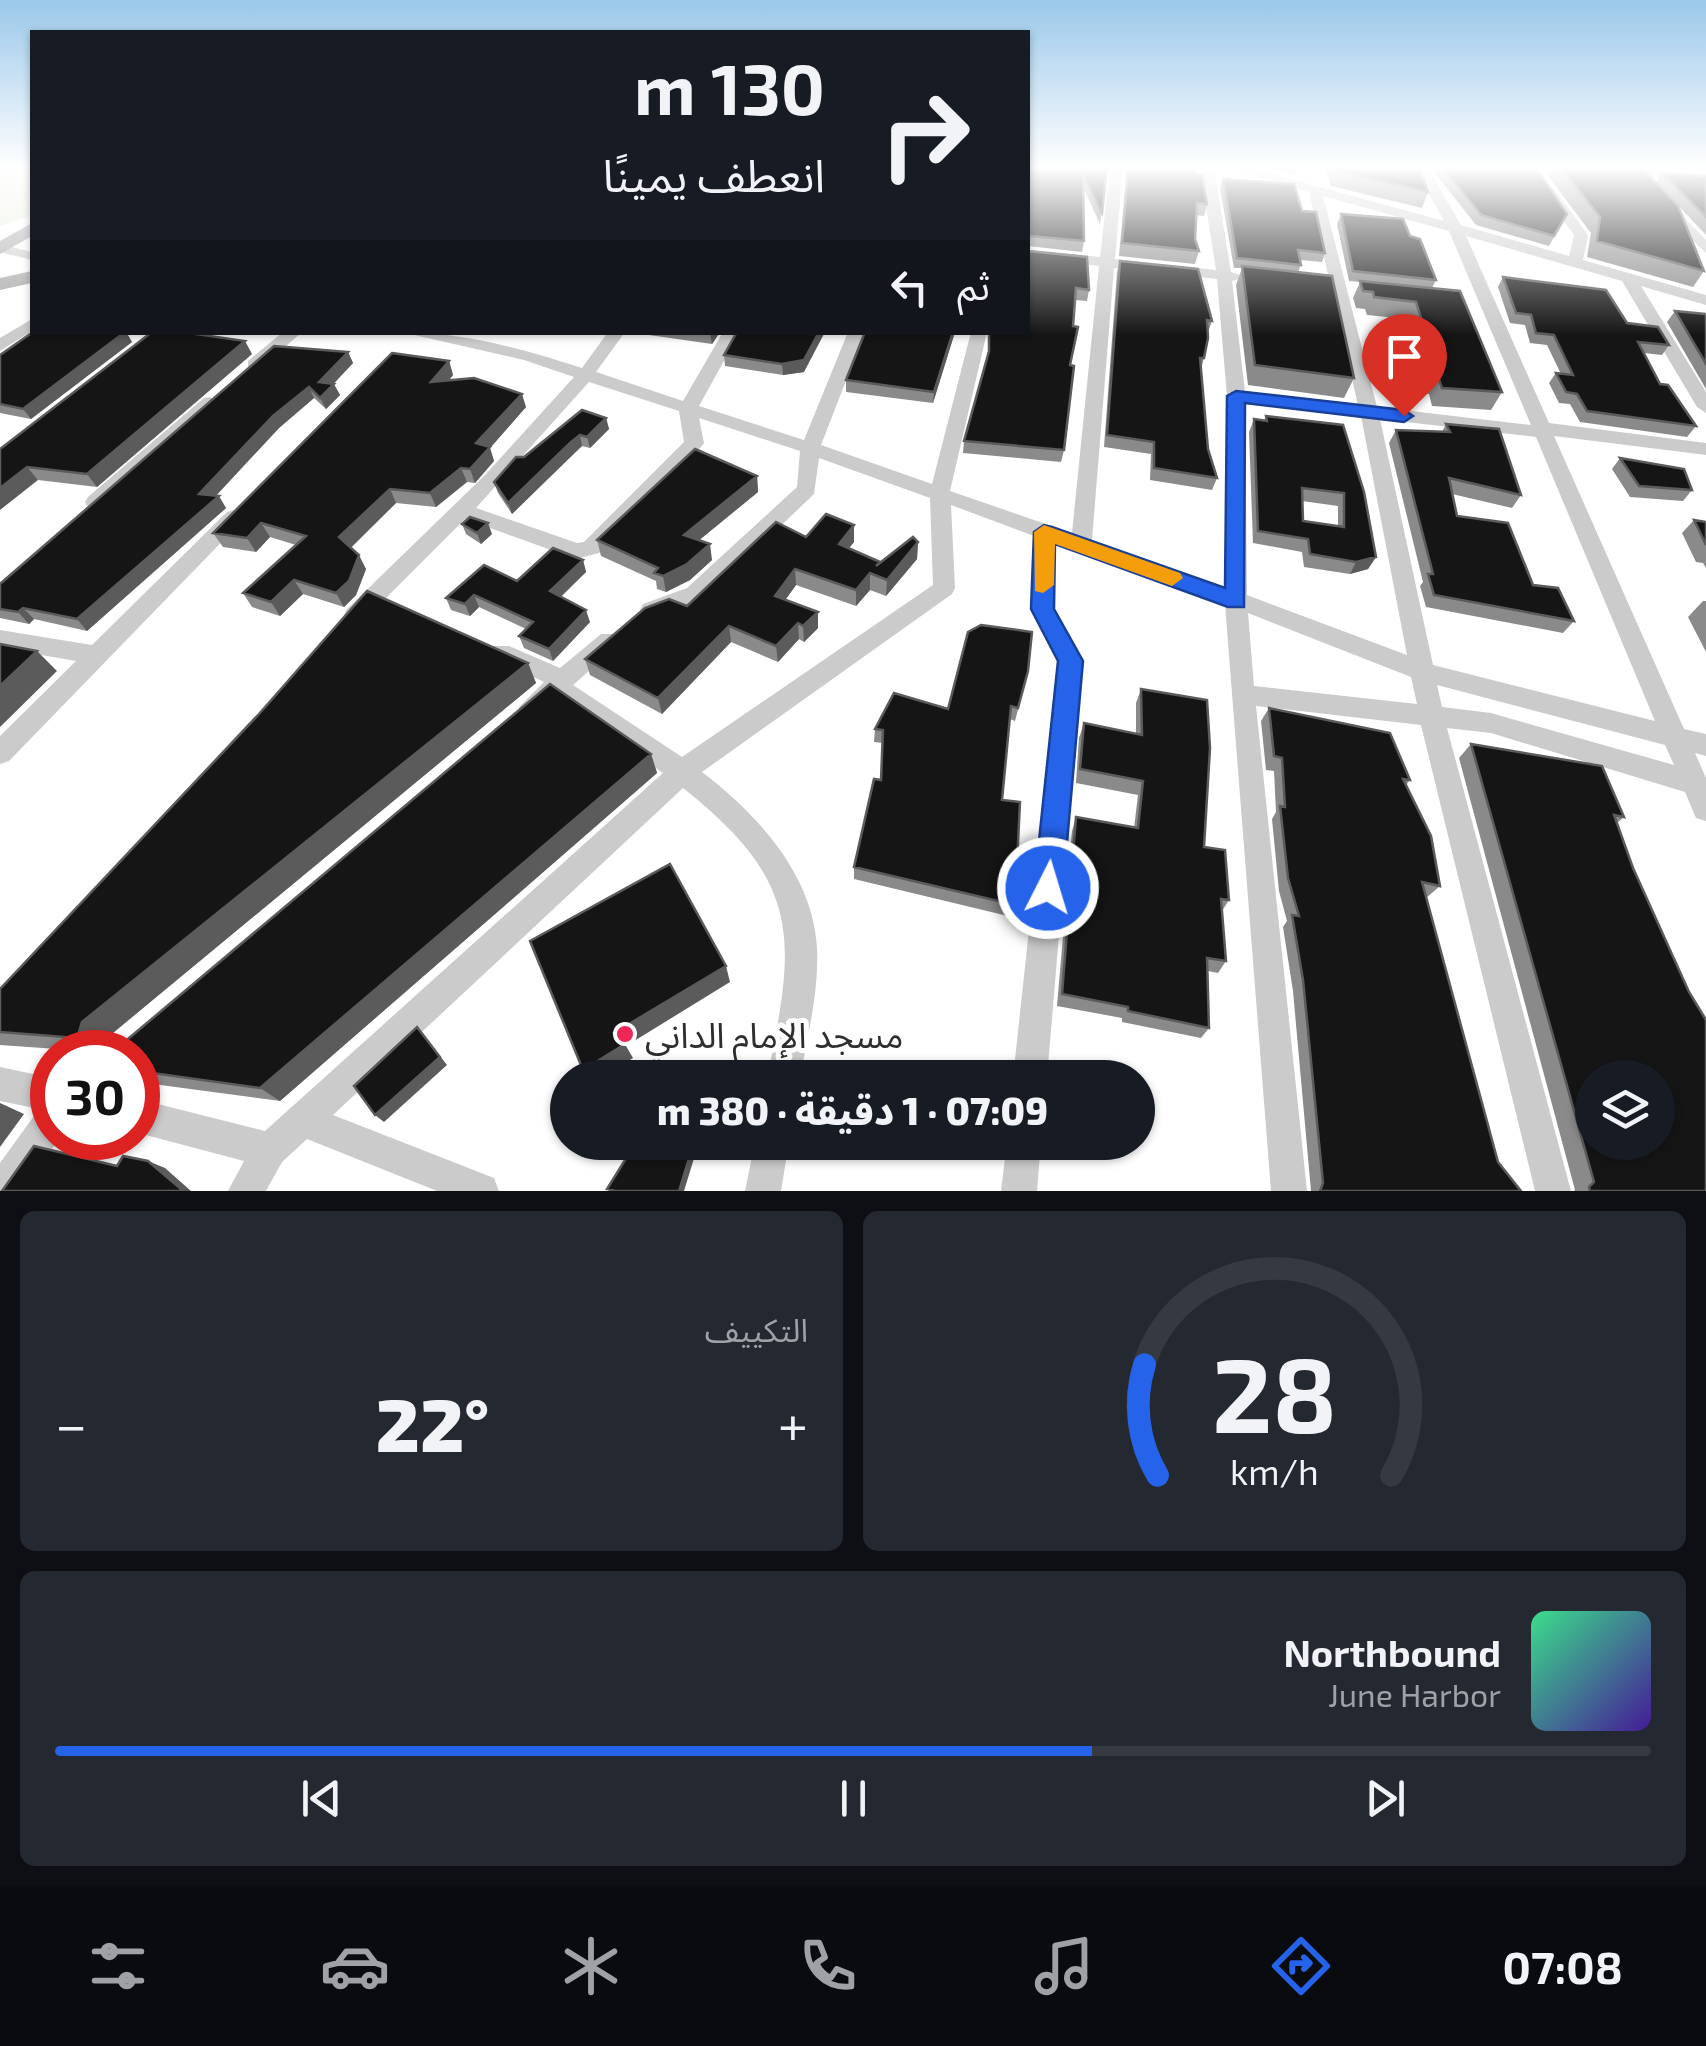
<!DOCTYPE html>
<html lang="ar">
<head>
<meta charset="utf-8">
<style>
	body { margin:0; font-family:"Exo 2","Noto Sans Arabic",sans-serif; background:#242831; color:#f1f3f6; direction:rtl; height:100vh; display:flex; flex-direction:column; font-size:38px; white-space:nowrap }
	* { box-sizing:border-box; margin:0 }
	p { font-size:32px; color:#9ea1a6 }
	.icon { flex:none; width:55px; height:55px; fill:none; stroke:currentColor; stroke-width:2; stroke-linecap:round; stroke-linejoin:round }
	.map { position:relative; height:1191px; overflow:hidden; direction:ltr }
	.drawer { display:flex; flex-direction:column; gap:20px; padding:20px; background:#0d0f14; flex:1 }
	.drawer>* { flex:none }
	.banner { position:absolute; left:30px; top:30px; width:1000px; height:305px; border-radius:0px; box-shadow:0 2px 8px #0004; direction:rtl; background:#171b24; color:#f1f3f6; overflow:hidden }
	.fabs { position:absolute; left:1575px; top:1060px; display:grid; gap:20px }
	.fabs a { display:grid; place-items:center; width:100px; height:100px; border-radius:50%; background:#171b24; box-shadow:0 2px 8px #0004; font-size:50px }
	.speed { position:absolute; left:30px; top:1030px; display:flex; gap:20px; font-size:50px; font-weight:700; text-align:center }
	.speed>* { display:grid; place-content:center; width:130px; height:130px; border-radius:50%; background:#171b24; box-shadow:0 2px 8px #0004; line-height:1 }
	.speed .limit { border:15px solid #d22; background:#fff; color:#111 }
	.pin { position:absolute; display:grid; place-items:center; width:85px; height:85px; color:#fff; margin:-102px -42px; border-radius:50% 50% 50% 0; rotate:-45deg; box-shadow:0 0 10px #0007 }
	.pin .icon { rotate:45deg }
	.me { position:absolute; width:110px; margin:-55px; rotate:5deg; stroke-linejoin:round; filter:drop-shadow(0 0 8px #0008) }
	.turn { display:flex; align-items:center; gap:35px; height:210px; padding:0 40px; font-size:45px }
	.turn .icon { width:130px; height:130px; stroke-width:2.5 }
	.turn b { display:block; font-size:70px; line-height:85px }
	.then { display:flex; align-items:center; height:95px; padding:0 40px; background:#0003; gap:20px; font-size:38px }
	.big { font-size:75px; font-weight:800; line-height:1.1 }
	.drawer .card { flex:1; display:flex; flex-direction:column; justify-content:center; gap:15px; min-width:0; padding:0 35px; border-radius:15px; background:#242831 }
	.drawer .dial { align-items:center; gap:0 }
	.dial svg { height:260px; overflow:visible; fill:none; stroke:#363941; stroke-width:7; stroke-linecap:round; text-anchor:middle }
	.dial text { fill:#f1f3f6; stroke:none }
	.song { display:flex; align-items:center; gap:30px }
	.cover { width:120px; height:120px; border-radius:15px; background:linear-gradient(135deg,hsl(150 70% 55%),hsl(260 70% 35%)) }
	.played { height:10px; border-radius:5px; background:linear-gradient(90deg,#2563eb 65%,#363941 65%) }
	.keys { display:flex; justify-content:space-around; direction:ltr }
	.heat { display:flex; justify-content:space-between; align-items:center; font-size:55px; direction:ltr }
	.drawer .tiles { flex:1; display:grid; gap:20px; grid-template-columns:1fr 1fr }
	.card:last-child { grid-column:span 2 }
	.trip { position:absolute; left:550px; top:1060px; width:605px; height:100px; border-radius:50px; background:#171b24; box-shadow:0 2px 8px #0004; font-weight:800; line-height:100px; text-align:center; direction:rtl }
	.dock { display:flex; height:160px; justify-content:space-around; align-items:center; background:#090b0e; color:#9ea1a6 }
	.dock .icon { width:70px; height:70px }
	.dock .active { color:#2563eb }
	.dock b { font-size:45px; color:#f1f3f6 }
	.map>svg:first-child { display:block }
</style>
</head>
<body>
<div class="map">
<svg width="1706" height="1191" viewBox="0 0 1706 1191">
	<rect width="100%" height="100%" fill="#fff"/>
	<path fill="#e7eddb" d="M0,168H32V215L0,226Z"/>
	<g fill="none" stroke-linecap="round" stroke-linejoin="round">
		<path fill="#cbcbcb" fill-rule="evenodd" d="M1110,168H1123L1115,259L1216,270L1200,168H1214L1231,272L1246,277L1232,281L1245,392L1358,405L1309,192L1230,168H1251L1444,221L1415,168H1428L1461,225L1569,256L1574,235L1541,190L1553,187L1588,235L1583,260L1706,295V305L1641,286L1706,392V413L1697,407L1622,281L1466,236L1549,423L1706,443V455L1554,436L1684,729L1706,734V756L1695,753L1706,778V821L1696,818L1685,792L1491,733L1447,728L1571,1191H1535L1421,725L1256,706L1307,1191H1271L1225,604L1055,543L1053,609L1082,661L1047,1078H1013L1058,661L1031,609L1034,536L951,505L955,588L952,594L702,772C757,814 813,874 817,948C819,991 808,1035 800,1078H767C796,939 803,883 683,788L333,1115L494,1178L499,1191H437L307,1139L282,1162L266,1191H228L244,1161L138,1133V1099L265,1131L663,773L557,699C545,709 538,719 522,714L519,707L544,682L493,658L489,652L493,646H509L560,668L601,634H617L621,640L617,646L573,685L682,757L933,585L930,498L819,458L814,494L703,600L651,618L643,616L640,610L643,604L687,588L797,487L800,451L699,418L704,443L701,447L599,553L576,559L465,519L363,621H347L344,615L347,609L485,475L574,377L524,360L401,332C463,332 523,349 582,368L608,332H625L596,372L683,401L723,332H740L699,406L804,440L848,332H865L821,445L932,484L971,332H987L950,491L1072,533L1099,266L1028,258V250L1100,257ZM1323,196L1449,231L1531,425L1377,407ZM1114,268L1217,279L1227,396L1225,587L1092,540ZM589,382L679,411L684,442L584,542L577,543L476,508ZM1245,403L1361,416L1407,655L1247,595ZM1380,419L1536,437L1655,721L1433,665ZM1248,613L1411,677L1417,704L1254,686ZM1437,685L1665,745L1674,765L1491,713L1442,707Z
			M1535,168H1588L1590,170C1578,177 1547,175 1535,168Z
			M1620,168L1706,174V182L1615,175L1613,172Z
			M1663,206H1673L1706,240V253L1663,212Z
			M0,244L32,252V260L0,252Z
			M32,319V331L0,351V338Z
			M283,332H302L260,369H248V361Z
			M210,397L219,402L216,406L102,507H88L85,502L88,497L204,398Z
			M234,510L241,512L244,517L241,522L9,761L0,764V736L76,661L0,648V630L92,645L227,512Z
			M0,1067L52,1078V1138H60L22,1191H0V1163L39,1109L0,1101Z
			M755,1142H789L781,1191H745Z
			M1007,1142H1041L1037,1191H1001Z"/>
		<path fill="#a6a6a6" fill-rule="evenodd" d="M32,223V236L0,254V241Z
			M32,271V283L0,290V278Z"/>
	</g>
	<path fill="#8a8a8a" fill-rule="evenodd" d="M1028,168H1107L1100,224L1084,189V241L1082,252L1028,246L1029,251L1089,290L1087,301L1075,300L1064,450L1061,462L963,453L964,441L988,355V332H1028Z
		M1127,168H1195L1207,204L1204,216L1196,215L1195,239L1199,251L1195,264L1119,256Z
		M1268,168H1297L1295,175Z
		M1325,168H1419L1428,192L1422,208L1331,186Z
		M1437,168H1536L1567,214L1549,246L1476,225L1435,173Z
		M1552,168H1706V171L1643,169L1704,271L1693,287L1587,257L1591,233L1548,176Z
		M1662,173L1706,176V235L1656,182Z
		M1223,179L1302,211L1325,253L1322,262L1300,260L1301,265L1298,272L1354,378L1344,398L1248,385L1236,285L1242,268H1234L1220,188Z
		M1341,214L1410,236L1436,280L1432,288L1502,392L1491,410L1432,406L1429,394L1386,387V382L1377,381L1374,354L1382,336L1413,339L1407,319L1367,315L1365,309L1356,308L1353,298L1360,282L1349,281L1337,224Z
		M1120,261L1212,321L1208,332L1204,358L1201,369L1208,449L1217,478L1212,490L1150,480L1151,454L1104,447L1117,272Z
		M1503,277L1627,323L1669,345L1662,355L1644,353L1660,384L1696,426L1687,437L1580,422L1570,404L1559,403L1549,383L1556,373L1561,374L1547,345L1530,343L1525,325L1510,323L1498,287Z
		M1675,311L1706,314V389L1667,322Z
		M126,332L132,342L31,419L0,413V355Z
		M628,332H720L712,344Z
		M737,332L804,372L783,375L725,366L724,355Z
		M955,332L933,403L846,392V380Z
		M348,352L353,363L333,384L340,395L326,409L314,398L279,428L216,496L226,508L87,631L34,619L29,624L0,618V584Z
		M252,354L97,487L38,480L0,449Z
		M449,361L453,375L449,380L526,407L490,448L494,461L475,483L467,482L436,507L396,503L351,548L366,569L356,595L344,607L303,594L280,616L252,607L243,593L296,545L270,537L256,552L223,547L213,533Z
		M1266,416L1343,425L1376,557L1368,569L1350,574L1304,567L1302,552L1253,543L1249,432L1254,419L1264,421ZM1302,501L1338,506V526L1303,521Z
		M606,418L609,429L590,448L582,446L573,454L512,514L498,493L494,482Z
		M1446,424L1521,495L1512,508L1452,494L1457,516L1533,585L1574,621L1563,633L1426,607L1420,586L1423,582L1389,443L1396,430L1442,432Z
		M1620,458L1692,490L1683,501L1630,497L1612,469Z
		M757,476L758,492L699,540L712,560L690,580L666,592L657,589L656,581L601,556L597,540Z
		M1694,520L1706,522V568L1703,563L1696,562L1682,533Z
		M462,524L492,534L481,544L466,534Z
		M854,525V542L849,548L880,563L918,542L917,559L886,596L870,590L856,606L796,585L785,600L818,628L804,642L799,639L778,662L731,642L662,714L590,675L585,659L687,606L806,537Z
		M583,560L586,572L561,597L590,622L553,661L524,648L519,636L526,629L479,607L470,616L451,610L446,598L517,581Z
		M1703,601H1706V652L1688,617Z
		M528,663L536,683L108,1037L104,1049L117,1048L651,754L657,773L280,1101L138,1082V1052H100L0,1045V989Z
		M1028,671L1015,721L1010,719L1002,800L1015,905L1012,917L854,879V867L881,780L883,743L874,742L875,729L948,709Z
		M1141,689L1204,847L1229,900L1222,911L1226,961L1218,973L1208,971L1209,1028L1201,1038L1122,1022V1018L1057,1006L1072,831L1076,817L1134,828L1138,795L1076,783L1079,738L1084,723L1136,734V703Z
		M1269,708L1410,780L1406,785L1440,886L1426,898L1498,1162L1521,1191H1311L1293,991L1283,927L1287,921L1279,891L1272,819L1276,812L1274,771L1266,770L1261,721Z
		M1471,744L1624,817L1617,823L1633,868L1689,992L1706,1191H1574L1575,1190L1459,758Z"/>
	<path fill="#5b5b5b" d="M126,332L132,342L31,419L23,409Z
		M711,332H720L712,344L710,333Z
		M819,332H825L804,372L783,375L782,364Z
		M953,332H955L933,403L934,392Z
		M245,341L252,354L97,487L87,474Z
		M348,352L353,363L324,394L319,382Z
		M449,361L453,375L437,395L431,382Z
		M334,384L340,395L326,409L320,398Z
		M309,387L314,398L279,428L206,506L199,494L273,416Z
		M522,394L526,407L490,448L494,461L475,483L470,469L476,443Z
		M606,418L609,429L590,448L587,437Z
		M580,435L582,446L512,514L508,503Z
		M27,467L38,480L0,510V488Z
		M461,468L467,482L436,507L430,493Z
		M757,476L758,492L686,551L684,535Z
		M390,489L396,503L347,551L339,537Z
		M219,496L226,508L87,631L77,619Z
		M261,523L270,537L256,552L247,538Z
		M488,523L492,534L481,544L477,533Z
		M854,525V542L839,560V544Z
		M918,542L917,559L886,596L887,580Z
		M710,544L712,560L690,580L666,592L663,576Z
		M359,555L366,569L356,595L344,607L336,593Z
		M1376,557L1368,569L1350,574L1356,562Z
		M583,560L586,572L554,603L550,591Z
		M795,569L796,585L776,613L775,596Z
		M870,573V590L856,606V590Z
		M294,580L303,594L280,616L271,602Z
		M474,595L479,607L470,616L465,604Z
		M23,608L34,619L29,624L18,612Z
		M586,610L590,622L553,661L549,649Z
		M818,612V628L804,642L803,626Z
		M798,623L799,639L778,662L776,646Z
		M729,626L731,642L662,714L658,698Z
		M37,651L57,671L0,727V686Z
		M528,663L536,683L108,1037L103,1052L77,1038L82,1022Z
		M651,754L657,773L280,1101L260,1088Z
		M726,966L730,982L626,1046L633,1058L602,1078H588L583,1070L614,1033Z
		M417,1027L447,1065L384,1122L375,1115Z
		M0,1103L24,1114L0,1147Z
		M694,1142H699L684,1191H679Z
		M148,1161L165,1168L191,1191H180Z"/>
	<path fill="#151515" stroke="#5b5b5b" stroke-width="2.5" fill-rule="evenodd" d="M1028,168H1107L1102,213L1083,175L1084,241L1030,236L1028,238Z
		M1128,168H1195L1196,174L1202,175L1207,204L1197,203L1195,239L1199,251L1122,243Z
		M1335,168H1419L1428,192L1336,171Z
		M1443,168H1536L1567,214L1554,236L1481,215Z
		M1561,168H1642L1678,206L1704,271L1597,241L1600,217Z
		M1662,173L1706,176V217Z
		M1223,179L1294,184L1302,211L1316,212L1325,253L1298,250L1301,265L1237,258Z
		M1341,214L1403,219L1410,236L1420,239L1436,280L1353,271Z
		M1028,246L1029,251L1087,257L1089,290L1076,288L1073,326L1078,327L1070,365L1074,366L1064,450L964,441L989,351V332H1028Z
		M1120,261L1198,269L1212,321L1207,320L1208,338L1204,358H1200L1208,449L1217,478L1154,468V442L1107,435Z
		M1242,266L1332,276L1354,378L1255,365Z
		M1503,277L1606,290L1627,323L1658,327L1669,345L1638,342L1660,384L1668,385L1696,426L1587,411L1577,394L1566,392L1556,373L1573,375L1554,335L1536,333L1531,315L1516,313Z
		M1360,281L1460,291L1502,392L1442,388L1438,376L1395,369L1394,364L1385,363L1382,336L1428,340L1416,302L1374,297L1373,292L1363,291Z
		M1675,311L1706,314V364Z
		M33,332H125L23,409L0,404V355Z
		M152,332H182L245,341L87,474L27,467L0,488V449Z
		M737,332H819L804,360L782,364L724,355Z
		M865,332H953L934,392L846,380Z
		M274,346L348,352L319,382L334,384L320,398L309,387L273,416L199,494L219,496L77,619L23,608L18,612L0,609V584Z
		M392,353L449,361L431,382L474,378L522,394L476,443L490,447L470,469L461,468L430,493L390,489L339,537L359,555L349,581L336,593L294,580L271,602L243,593L306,536L261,523L247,538L213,533Z
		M582,410L606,418L587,437L580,435L570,443L508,503L494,482L516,457H524Z
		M1266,416L1343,425L1364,492L1376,557L1356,562L1310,554L1308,539L1258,531L1254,419L1267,421ZM1302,488L1344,493V527L1303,521Z
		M1446,424L1499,429L1521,495L1449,478L1457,516L1508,523L1533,585L1558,588L1574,621L1434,595L1428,574H1433L1396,430L1450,432Z
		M695,449L757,476L684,535L710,544L687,564L663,576L654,573L658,568L597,540Z
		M1620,458L1684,469L1692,490L1639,486Z
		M826,514L854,525L839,544L880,562L876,566L913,537L918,542L887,580L870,573L856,590L795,569L775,596L818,612L803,626L798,623L776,646L729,626L658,698L585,659L645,608L669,599L687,606L776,522L806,537Z
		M470,517L488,523L477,533L462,524Z
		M1694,520L1706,522V545Z
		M553,548L583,560L550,591L586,610L549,649L519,636L533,622L474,595L465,604L446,598L484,565L517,581Z
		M367,591L528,663L82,1022L77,1038L0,1032V989L259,714Z
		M981,625L1032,632L1028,671L1018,708L1011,706L1002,800L1020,802L1015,905L854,867L874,779L881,780L883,730L875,729L894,693L948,709L968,632Z
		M0,644L37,651L0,686Z
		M550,684L651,754L260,1088L138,1071V1052H100L110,1044L116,1049Z
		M1141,689L1207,700L1210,748L1204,847L1225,850L1229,900L1221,899L1226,961L1207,958L1209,1028L1128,1011V1007L1062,994L1076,817L1138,828L1143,781L1080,769L1084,723L1142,735Z
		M1269,708L1390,733L1410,780L1403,779L1431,836L1440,886L1422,882L1498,1162L1521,1191H1320L1323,1183L1303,980L1292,915L1299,916L1288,878L1280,806L1285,807L1282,758L1274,756Z
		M1471,744L1602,766L1624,817L1614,815L1633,868L1689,992L1706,1020V1191H1590L1589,1187L1594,1182ZM1592,1078H1658V1142H1592Z
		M670,864L726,966L614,1033L625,1044L583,1070L530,941Z
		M417,1027L440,1057L375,1115L354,1086Z
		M661,1142H694L679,1191H615L607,1189L630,1152L654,1154Z
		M34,1146L117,1166L123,1156L148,1161L181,1189L180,1191H2Z"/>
	<linearGradient id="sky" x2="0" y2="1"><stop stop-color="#9ac8ea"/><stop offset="0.5" stop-color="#fff"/><stop offset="1" stop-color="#fff" stop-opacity="0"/></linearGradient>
	<rect width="1706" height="335" fill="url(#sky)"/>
	<path fill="#2563eb" stroke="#184099" stroke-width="2.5" d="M1236,391L1404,410L1413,416L1404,422L1245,403L1244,607H1228L1055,544L1054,609L1083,661L1063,888L1059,898L1048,902L1038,898L1034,888L1058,661L1031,609L1034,532L1044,525L1052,527L1225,588L1227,396Z"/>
	<path fill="#f59e0b" d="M1044,525L1180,573L1183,578L1172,586L1055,544L1054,585L1043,593L1035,591L1034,532Z"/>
	<circle fill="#f02558" stroke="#fff" stroke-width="4" cx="625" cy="1034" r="10"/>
	<g text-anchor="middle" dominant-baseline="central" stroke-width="10" stroke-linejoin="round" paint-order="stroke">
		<g font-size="35" fill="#2e2e2e" stroke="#fff" text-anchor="start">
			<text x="645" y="1034">مسجد الإمام الداني</text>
		</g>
	</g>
</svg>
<div class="fabs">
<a><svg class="icon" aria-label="layers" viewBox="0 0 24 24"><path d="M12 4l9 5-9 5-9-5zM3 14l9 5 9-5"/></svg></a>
</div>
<div class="speed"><div class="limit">30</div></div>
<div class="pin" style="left:1404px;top:416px;background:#d93025"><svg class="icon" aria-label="arrive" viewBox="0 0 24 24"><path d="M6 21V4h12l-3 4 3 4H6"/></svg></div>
<svg class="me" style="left:1048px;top:888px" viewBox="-20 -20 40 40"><circle r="17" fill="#2563eb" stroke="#fff" stroke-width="3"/><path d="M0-11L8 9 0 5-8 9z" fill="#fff"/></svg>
<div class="trip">07:09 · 1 دقيقة · 380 m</div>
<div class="banner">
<div class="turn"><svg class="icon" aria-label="right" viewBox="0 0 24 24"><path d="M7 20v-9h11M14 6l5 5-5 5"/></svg><div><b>130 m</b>انعطف يمينًا</div></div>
<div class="then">ثم<svg class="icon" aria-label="left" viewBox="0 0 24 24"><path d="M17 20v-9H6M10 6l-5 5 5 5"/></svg></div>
</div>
</div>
<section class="drawer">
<div class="tiles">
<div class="card dial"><svg viewBox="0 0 100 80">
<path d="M14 69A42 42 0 1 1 86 69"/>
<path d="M14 69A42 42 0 0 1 10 35" stroke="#2563eb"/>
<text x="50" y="56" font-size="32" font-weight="700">28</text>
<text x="50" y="72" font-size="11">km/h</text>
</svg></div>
<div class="card"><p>التكييف</p>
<div class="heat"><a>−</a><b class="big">22°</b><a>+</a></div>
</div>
<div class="card">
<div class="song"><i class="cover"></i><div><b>Northbound</b><p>June Harbor</p></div></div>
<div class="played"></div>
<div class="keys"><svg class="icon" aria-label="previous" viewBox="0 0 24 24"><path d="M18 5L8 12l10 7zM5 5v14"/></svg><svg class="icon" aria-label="pause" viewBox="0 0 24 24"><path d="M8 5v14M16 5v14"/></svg><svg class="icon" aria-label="next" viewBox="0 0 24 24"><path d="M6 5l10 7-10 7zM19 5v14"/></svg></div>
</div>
</div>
</section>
<nav class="dock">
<b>07:08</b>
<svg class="icon active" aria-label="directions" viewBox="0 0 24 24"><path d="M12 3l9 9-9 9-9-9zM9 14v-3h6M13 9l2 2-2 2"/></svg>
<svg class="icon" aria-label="music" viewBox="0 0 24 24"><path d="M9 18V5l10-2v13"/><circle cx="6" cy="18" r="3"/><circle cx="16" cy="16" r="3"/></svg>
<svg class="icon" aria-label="phone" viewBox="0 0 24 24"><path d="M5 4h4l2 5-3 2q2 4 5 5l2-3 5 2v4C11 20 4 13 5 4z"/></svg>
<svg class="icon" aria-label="climate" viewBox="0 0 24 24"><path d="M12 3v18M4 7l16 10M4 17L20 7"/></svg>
<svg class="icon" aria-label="car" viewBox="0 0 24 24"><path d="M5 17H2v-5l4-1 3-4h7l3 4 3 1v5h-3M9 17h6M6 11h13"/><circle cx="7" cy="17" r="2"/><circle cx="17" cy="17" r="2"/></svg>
<svg class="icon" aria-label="filters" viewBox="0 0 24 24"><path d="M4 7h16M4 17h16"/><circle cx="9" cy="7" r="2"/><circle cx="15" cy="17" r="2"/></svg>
</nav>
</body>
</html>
